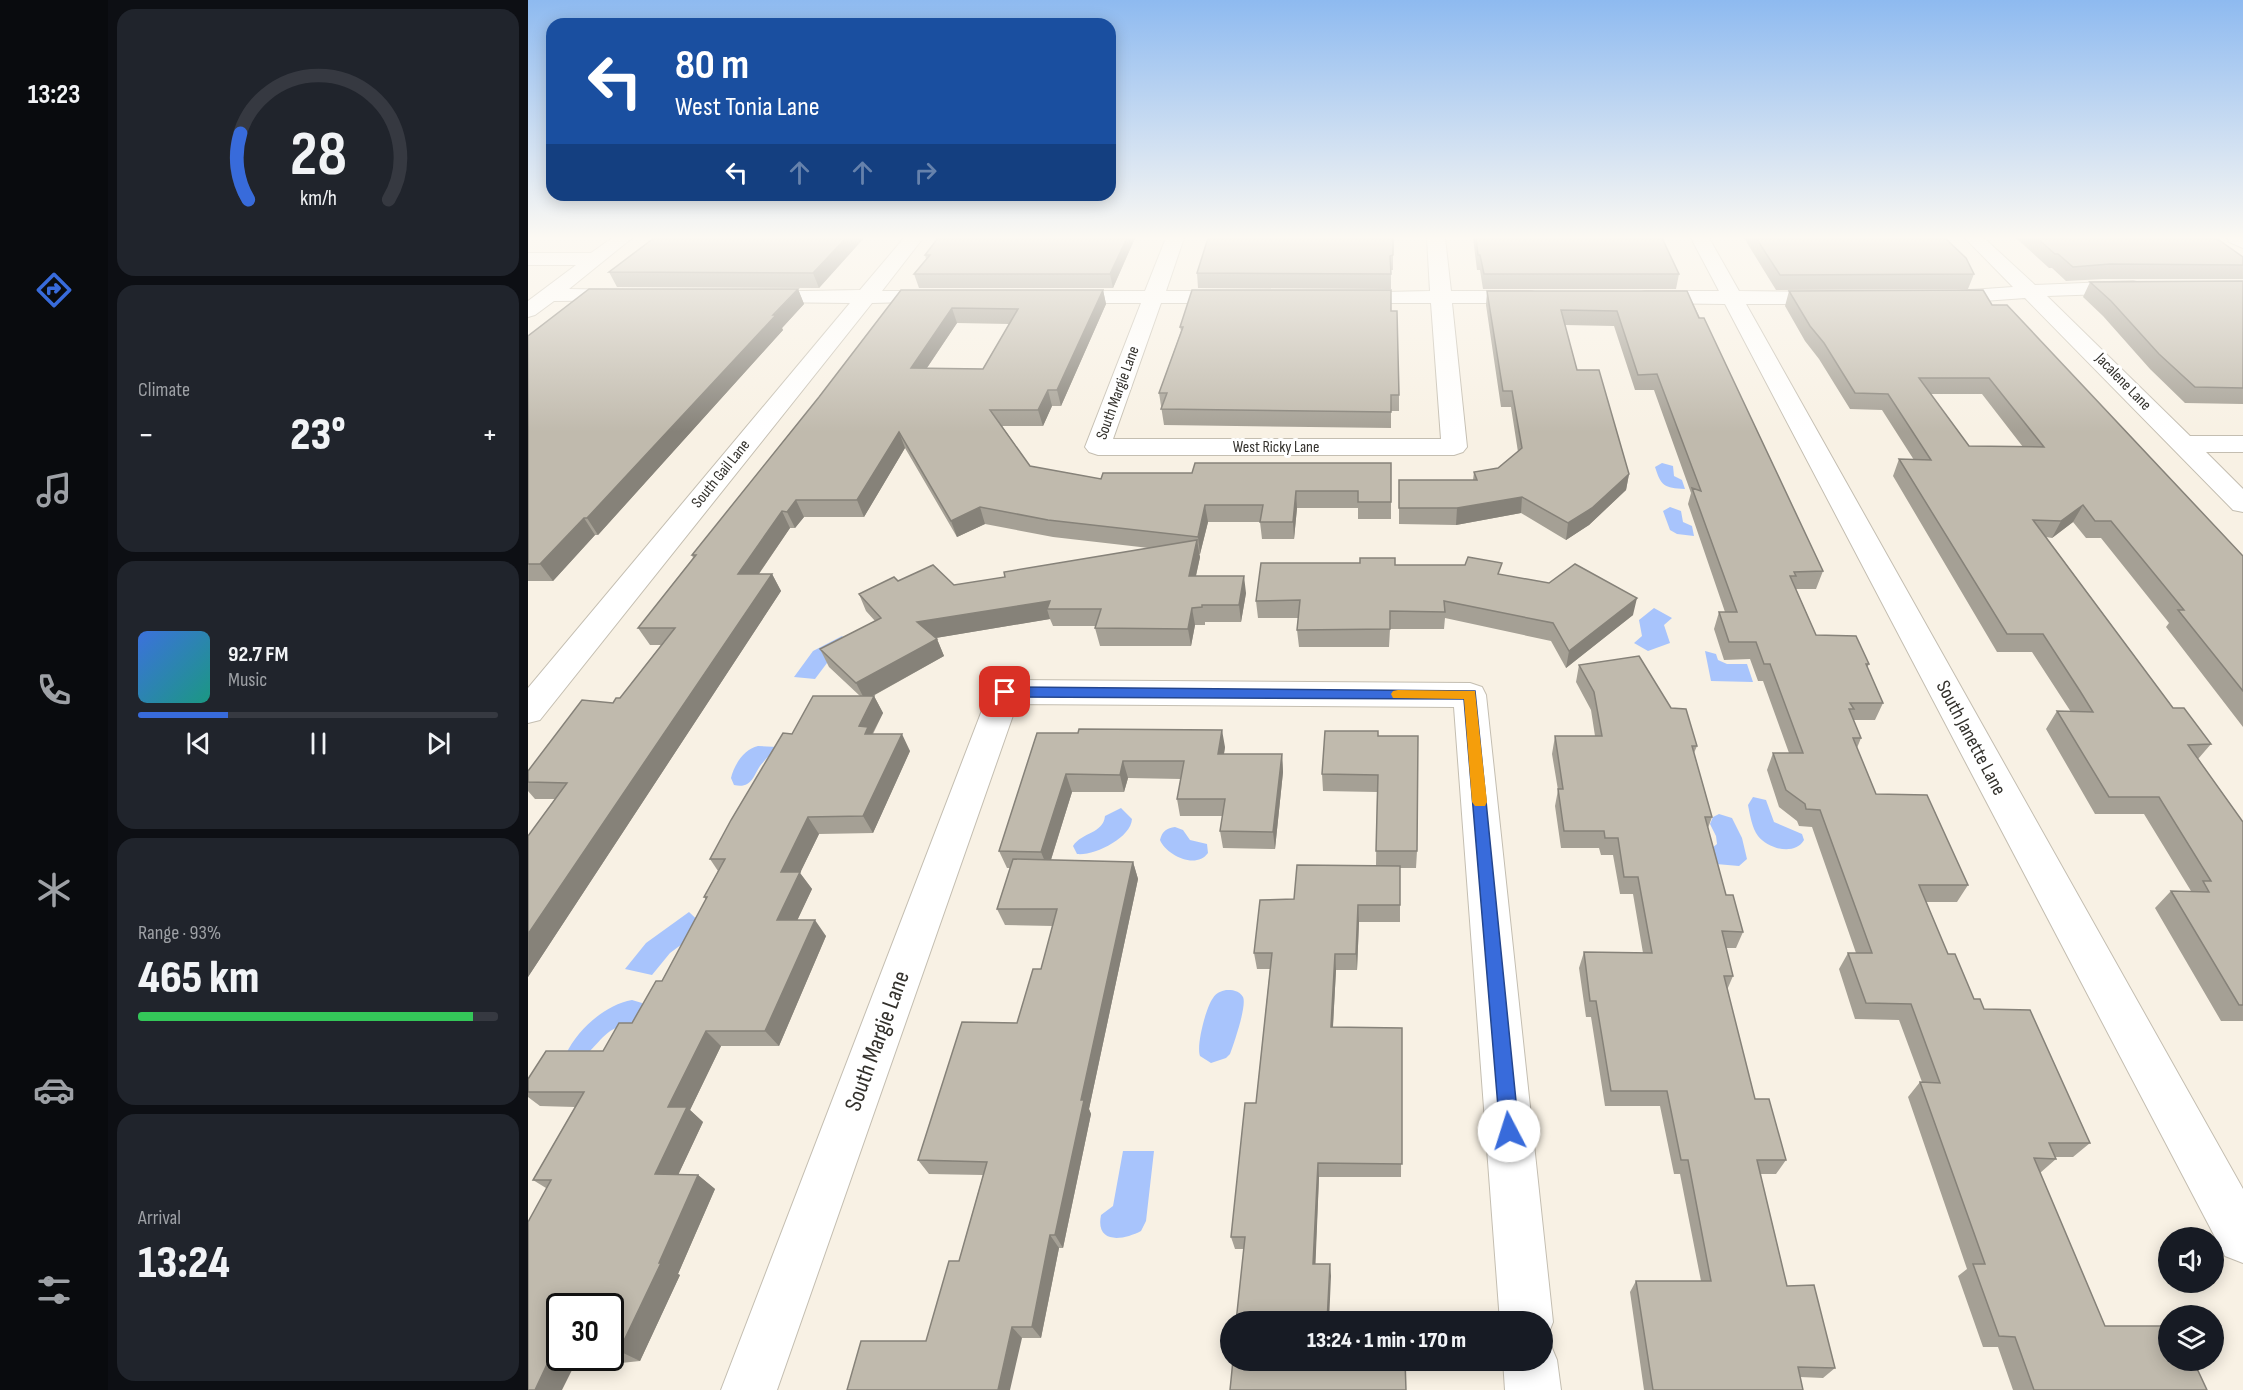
<!DOCTYPE html>
<html lang="en">
<head>
<meta charset="utf-8">
<style>
	body { margin:0; font-family:"Sofia Sans Condensed",sans-serif; background:#20242c; color:#f1f3f6; height:100vh; display:flex; flex-direction:column; font-size:22px; white-space:nowrap }
	* { box-sizing:border-box; margin:0 }
	p { font-size:20px; color:#9ea1a6 }
	.icon { flex:none; width:33px; height:33px; fill:none; stroke:currentColor; stroke-width:2; stroke-linecap:round; stroke-linejoin:round }
	.map { position:relative; flex:1; overflow:hidden }
	.sheet { display:flex; flex-direction:column; gap:9px; padding:9px; background:#0d0f14; width:420px }
	.sheet>* { flex:none }
	.guide { position:absolute; left:18px; top:18px; width:570px; height:183px; border-radius:18px; box-shadow:0 3px 15px #0003; background:#1a4fa0; color:#fff; overflow:hidden }
	.buttons { position:absolute; left:1630px; top:1227px; display:grid; gap:12px }
	.buttons a { display:grid; place-items:center; width:66px; height:66px; border-radius:50%; background:#171b24; box-shadow:0 3px 15px #0003; font-size:30px }
	.speed { position:absolute; left:18px; top:1293px; display:flex; gap:12px; font-size:30px; font-weight:700; text-align:center }
	.speed>* { display:grid; place-content:center; width:78px; height:78px; border-radius:50%; background:#171b24; box-shadow:0 3px 15px #0003; line-height:1 }
	.speed .limit { border:3px solid #111; border-radius:9px; background:#fff; color:#111 }
	.pin { position:absolute; display:grid; place-items:center; width:51px; height:51px; color:#fff; margin:-26px; border-radius:12px; box-shadow:0 3px 9px #0006 }
	.me { position:absolute; width:66px; margin:-33px; rotate:355deg; stroke-linejoin:round; filter:drop-shadow(0 0 4px #0008) }
	.turn { display:flex; align-items:center; gap:21px; height:126px; padding:0 30px; font-size:27px }
	.turn .icon { width:78px; height:78px; stroke-width:2.5 }
	.turn b { display:block; font-size:42px; line-height:51px }
	.lanes { display:flex; align-items:center; height:57px; padding:0 30px; background:#0003; justify-content:center; gap:30px; direction:ltr }
	.lanes .off { opacity:.35 }
	.big { font-size:45px; font-weight:800; line-height:1.1 }
	.sheet .tile { flex:1; display:flex; flex-direction:column; justify-content:center; gap:9px; min-width:0; padding:0 21px; border-radius:18px; background:#20242c }
	.sheet .dial { align-items:center; gap:0 }
	.dial svg { height:156px; overflow:visible; fill:none; stroke:#363941; stroke-width:7; stroke-linecap:round; text-anchor:middle }
	.dial text { fill:#f1f3f6; stroke:none }
	.song { display:flex; align-items:center; gap:18px }
	.cover { width:72px; height:72px; border-radius:9px; background:linear-gradient(135deg,hsl(220 70% 55%),hsl(170 70% 35%)) }
	.played { height:6px; border-radius:3px; background:linear-gradient(90deg,#386bdb 25%,#363941 25%) }
	.keys { display:flex; justify-content:space-around; direction:ltr }
	.heat { display:flex; justify-content:space-between; align-items:center; font-size:33px; direction:ltr }
	.charge { height:9px; border-radius:4px; background:linear-gradient(90deg,#34c759 93%,#363941 0) }
	.trip { position:absolute; left:692px; top:1311px; width:333px; height:60px; border-radius:30px; background:#171b24; box-shadow:0 3px 15px #0003; font-weight:800; line-height:60px; text-align:center }
	main { display:flex; flex:1; min-height:0 }
	.menu { display:flex; flex-direction:column; width:108px; justify-content:space-around; align-items:center; background:#090b0e; color:#9ea1a6 }
	.menu .icon { width:42px; height:42px }
	.menu .current { color:#386bdb }
	.menu b { font-size:27px; color:#f1f3f6 }
	.map>svg:first-child { display:block }
</style>
</head>
<body>
<main>
<nav class="menu">
<b>13:23</b>
<svg class="icon current" aria-label="directions" viewBox="0 0 24 24"><path d="M12 3l9 9-9 9-9-9zM9 14v-3h6M13 9l2 2-2 2"/></svg>
<svg class="icon" aria-label="music" viewBox="0 0 24 24"><path d="M9 18V5l10-2v13"/><circle cx="6" cy="18" r="3"/><circle cx="16" cy="16" r="3"/></svg>
<svg class="icon" aria-label="phone" viewBox="0 0 24 24"><path d="M5 4h4l2 5-3 2q2 4 5 5l2-3 5 2v4C11 20 4 13 5 4z"/></svg>
<svg class="icon" aria-label="climate" viewBox="0 0 24 24"><path d="M12 3v18M4 7l16 10M4 17L20 7"/></svg>
<svg class="icon" aria-label="car" viewBox="0 0 24 24"><path d="M5 17H2v-5l4-1 3-4h7l3 4 3 1v5h-3M9 17h6M6 11h13"/><circle cx="7" cy="17" r="2"/><circle cx="17" cy="17" r="2"/></svg>
<svg class="icon" aria-label="filters" viewBox="0 0 24 24"><path d="M4 7h16M4 17h16"/><circle cx="9" cy="7" r="2"/><circle cx="15" cy="17" r="2"/></svg>
</nav>
<section class="sheet">
<div class="tile dial"><svg viewBox="0 0 100 80">
<path d="M14 69A42 42 0 1 1 86 69"/>
<path d="M14 69A42 42 0 0 1 10 35" stroke="#386bdb"/>
<text x="50" y="56" font-size="32" font-weight="700">28</text>
<text x="50" y="72" font-size="11">km/h</text>
</svg></div>
<div class="tile"><p>Climate</p>
<div class="heat"><a>−</a><b class="big">23°</b><a>+</a></div>
</div>
<div class="tile">
<div class="song"><i class="cover"></i><div><b>92.7 FM</b><p>Music</p></div></div>
<div class="played"></div>
<div class="keys"><svg class="icon" aria-label="previous" viewBox="0 0 24 24"><path d="M18 5L8 12l10 7zM5 5v14"/></svg><svg class="icon" aria-label="pause" viewBox="0 0 24 24"><path d="M8 5v14M16 5v14"/></svg><svg class="icon" aria-label="next" viewBox="0 0 24 24"><path d="M6 5l10 7-10 7zM19 5v14"/></svg></div>
</div>
<div class="tile"><p>Range · 93%</p><b class="big">465 km</b><div class="charge"></div></div>
<div class="tile"><p>Arrival</p><b class="big">13:24</b></div>
</section>
<div class="map">
<svg width="1715" height="1390" viewBox="0 0 1715 1390">
	<rect width="100%" height="100%" fill="#f8f1e4"/>
	<path fill="#a8c4fc" d="M1134,463L1145,466L1146,476L1154,480L1157,489C1136,488 1133,486 1127,467Z
		M1142,507L1153,511L1155,522L1164,526L1166,536L1149,534L1142,530L1135,511Z
		M1126,608L1144,618L1136,625L1142,643L1120,651L1106,643L1114,636L1111,620Z
		M314,636L326,648L299,663L287,679L266,677L285,651Z
		M1177,651L1188,654L1190,660L1199,664H1219L1225,682L1183,681Z
		M230,746L249,747C244,754 237,759 232,766C225,777 223,789 206,785L203,778C206,765 216,749 230,746Z
		M1225,797L1238,800L1246,822L1274,834L1276,840C1267,856 1240,849 1230,836C1224,828 1222,815 1220,805Z
		M593,808L604,819C603,838 566,856 549,854L545,846C554,832 575,834 577,816Z
		M1191,814L1204,818L1214,838L1219,859L1211,866L1188,864L1184,848L1189,844L1188,836L1182,824L1185,817Z
		M647,827L655,830L662,840L679,844L680,853C668,870 638,855 632,840C634,831 639,828 647,827Z
		M161,912L177,927L142,953L124,975L97,969L118,943Z
		M698,990C704,990 711,990 715,997C719,1006 706,1043 702,1054L698,1058L683,1063L672,1056C668,1046 678,1007 685,998C688,993 693,991 698,990Z
		M104,1000L114,1003L117,1009L100,1026C81,1024 69,1046 56,1057L38,1054C50,1029 77,1005 104,1000Z
		M595,1151H626L618,1221L613,1231C596,1240 567,1245 573,1215L585,1206Z"/>
	<g fill="none" stroke-linecap="round" stroke-linejoin="round">
		<defs>
			<path id="minor" d="M84,238H104L41,289L97,290L104,292L107,296L104,300L26,301L7,315L0,317V301L48,265H0V253H63Z
				M376,238H395L354,291H412L419,293L422,297L419,301L344,303L12,720L0,723V688L322,303L229,302L222,300L219,296L222,292L332,290Z
				M638,238H656L638,291H706L713,293L716,297L713,301L706,303H633L585,439H913L903,303H817L810,301L807,297L810,293L902,291L899,238H917L923,291H1003L1010,293L1013,297L1010,301L1003,303H924L939,447L935,452L926,455H570L561,452L557,447L613,303H532L525,301L522,297L525,293L532,291H617Z
				M1163,238H1181L1211,291L1306,292L1313,294L1316,298L1313,302L1306,304H1218L1715,1189V1263L1697,1256L1197,304L1117,303L1110,301L1107,297L1110,293L1117,291H1191Z
				M1437,238H1456L1507,285L1605,281L1612,283L1615,287L1612,291L1605,293L1519,296L1662,436H1715V452H1678L1715,489V512L1705,510L1497,298L1414,304L1407,302L1404,298L1407,294L1414,292L1485,287Z
				M1699,238H1715V248L1701,242Z
				M477,680L942,683L954,687L958,695L1025,1322L1018,1340L1021,1341L1029,1360L1033,1390H977L975,1360H1014V1322H972L926,707L489,704L249,1390H193L461,692L465,684Z"/>
		</defs>
		<use href="#minor" stroke="#c4beb1" stroke-width="2"/>
		<use href="#minor" fill="#fff" fill-rule="evenodd"/>
	</g>
	<path fill="#a5a095" fill-rule="evenodd" d="M126,238H336L291,288L89,287L81,272Z
		M607,238L585,288H391L386,274L398,259L397,255Z
		M865,238V270H863V289L670,288L669,273Z
		M945,238H1134L1151,274L1148,289H955L952,270H949Z
		M1216,238H1417L1446,274L1440,289L1248,290Z
		M1488,238H1688L1715,257V279H1575L1538,281L1524,268H1521Z
		M1715,281V404L1657,403L1622,369L1575,316L1555,297L1562,282Z
		M270,289L276,304L254,328L255,330L70,535H67L25,581H0V336Z
		M373,290H575L578,304L533,406H524L515,426H474L502,466L573,479L664,473L863,463V519H830V508H769L766,539H734L732,522H680L672,554H671L672,557L668,576L718,593L713,622H677V625H667L663,646H572L567,628L568,626H525L522,619L407,638L409,639L416,656L345,696H346L355,713L345,734L382,751L345,833L291,834L272,873L284,889L269,920L298,936L251,1046H193L162,1110L175,1122L150,1175H170L187,1189L150,1274L152,1275L112,1361L45,1368L0,1390L18,1188L5,1180L47,1107L12,1106L0,1097V1079L75,1051L104,1023L134,981L178,900L176,897L190,871L182,859L264,734L332,696L301,667L292,649L347,621L338,611L331,594L370,581L426,585L477,577L621,548L525,537L457,524L429,537L377,448L336,517H276L267,528H262L231,574H244L253,591L0,977V836L27,799H7L0,791V771L92,698L133,645H122L110,628L165,558L164,555L291,397ZM429,323L481,324L455,369L399,368ZM82,1306V1358H32Z
		M959,291H1159L1295,571L1288,589H1268L1288,635L1341,664L1339,668L1355,703L1347,720H1325L1333,738L1329,748L1348,794L1440,885L1429,902H1398L1420,954L1446,999L1456,1009L1562,1143L1545,1157H1527L1528,1159L1512,1173L1577,1326L1679,1390H1485L1470,1347H1455L1430,1276L1439,1269L1380,1097L1392,1082H1394L1371,1020L1327,1019L1311,969L1320,953H1328L1284,827L1271,826L1269,821L1251,807L1239,770L1245,753H1261L1235,681H1230L1222,659L1196,660L1186,629L1191,612H1197L1160,504L1163,493L1126,390H1107L1086,326L1037,325L1049,370L1101,474L1098,490L1061,525L1038,540L993,513L928,525L871,524V480H945L946,472L970,468L990,452L983,407H973L958,305Z
		M1261,291L1464,305L1715,556V727L1638,627L1641,623L1573,538H1558L1545,522L1524,538L1518,537L1645,708L1683,744L1670,759L1715,822V1021H1693L1627,908L1643,891H1663L1616,814H1567L1518,729L1529,711L1543,712L1504,652H1469L1365,476L1371,459L1386,460L1354,410L1322,409L1291,359L1277,341L1257,306ZM1402,394H1454L1495,447L1441,446Z
		M863,311L871,395V411H863V428L636,425L631,393L653,331L652,327Z
		M867,565H937L972,575L1105,615L1038,668L1023,641L917,618L916,629H862L861,647H771L769,630L771,618H730L728,601Z
		M1051,665L1143,708L1169,746L1166,753L1184,817L1180,828L1198,895L1215,932L1208,948H1198L1205,976L1199,990L1227,1099L1258,1160L1248,1174H1232L1259,1286L1307,1368L1295,1378L1272,1377L1275,1390H1116L1102,1292L1108,1281H1173L1152,1174H1146L1132,1106H1077L1063,1017H1058L1051,968L1056,952L1115,953L1105,894H1092L1085,855H1073L1071,848H1033L1027,806L1030,790L1024,754L1027,736H1067L1063,710L1048,682Z
		M509,733L697,747L696,754H754L755,772L747,849L695,848L692,831L695,816H652L649,799L653,779L600,778L596,792H544L523,860L605,862L610,879L561,1109L563,1114L535,1248H531L513,1338H494L398,1341L431,1261L455,1175L401,1174L390,1160L489,1023L513,969L525,926L477,925L469,909L482,868H479L471,851Z
		M850,736L889,851L888,868H872V922H831L829,970H808L805,1027L874,1028L873,1177H791L787,1264L803,1276L716,1249H707L703,1237L728,1103L742,969H729L726,953L766,899L848,865L849,792L795,791L794,774Z"/>
	<path fill="#868279" d="M318,238H336L291,288L285,273Z
		M599,238H607L585,288L582,274Z
		M270,289L276,304L254,328L255,330L70,535L59,518Z
		M575,290L578,304L533,406L529,390Z
		M424,308L429,323L388,384L383,368Z
		M520,390L524,406L515,426L510,410Z
		M371,432L377,448L336,517L329,500Z
		M1101,474L1098,490L1061,525L1038,540L1040,523Z
		M768,491L769,508L766,539L765,522Z
		M994,497L993,513L928,525L929,508Z
		M268,500L276,517L267,528L259,512Z
		M677,505L680,522L672,554L670,537Z
		M1555,505L1545,522L1524,538L1533,521Z
		M452,507L457,524L429,537L423,521Z
		M254,511L262,528L219,591L210,574Z
		M56,518L67,535L25,581L12,564Z
		M669,540L672,557L664,593L661,576Z
		M244,574L253,591L0,977V934Z
		M716,576L718,593L713,622L711,605Z
		M1109,598L1105,615L1038,668L1041,651Z
		M522,601L519,609L522,619L396,640L389,622Z
		M664,608L667,625L663,646L660,629Z
		M409,639L416,656L337,700L328,683Z
		M346,696L355,713L344,734L349,744L331,726Z
		M694,730L697,747L693,771L690,754Z
		M374,734L382,751L345,833L335,816Z
		M754,754L755,772L747,849L745,832Z
		M595,761L600,778L596,792L592,775Z
		M538,774L544,792L520,869L513,852Z
		M280,817L291,834L272,873L284,889L262,936L249,920L253,872Z
		M605,862L610,879L561,1109L563,1114L535,1248L527,1235L553,1100Z
		M830,905L831,922L829,970L828,954Z
		M287,920L298,936L251,1046L237,1031Z
		M807,954L808,970L804,1042L803,1027Z
		M178,1031L193,1046L162,1110L175,1122L144,1188L127,1174L140,1107Z
		M790,1163L791,1177L787,1276L785,1264Z
		M170,1175L187,1189L150,1274L152,1275L112,1361L91,1351Z
		M522,1235L531,1248L513,1338L504,1327Z
		M802,1264L803,1276L801,1322H799Z
		M484,1327L494,1338L482,1390H470Z
		M22,1358L45,1368L34,1390H7Z"/>
	<path fill="#c0baad" stroke="#868279" stroke-width="1.5" fill-rule="evenodd" d="M126,238H318L285,273L81,272Z
		M410,238H599L582,274H386L402,255H397Z
		M680,238H865V255L862,256L863,274L669,273Z
		M948,238H1134L1151,274H956L952,255H950Z
		M1228,238H1417L1438,258L1446,274L1252,275Z
		M1509,238H1688L1715,257V265L1582,264L1545,267L1530,254H1527Z
		M1715,281V388L1667,387L1631,354L1583,301L1562,282Z
		M61,289H270L245,315H248L59,518H56L12,564H0V336Z
		M373,290H575L529,390H520L510,410H462L502,466L573,479L575,473H664L667,463H863V502H830V491H768L765,522H732L735,505H677L670,537L520,520L452,507L423,521L371,432L329,500H268L259,512L254,511L210,574H244L0,934V836L39,783L0,782V771L54,700L85,703L88,698H92L147,628H110L168,555H164L291,397ZM424,308L490,309L455,369L383,368Z
		M664,290H863V311H869L871,395H863V412L633,409L639,393H631L655,327H652Z
		M1455,290L1464,305H1479L1715,556V691L1650,610H1656L1583,521H1567L1555,505L1533,521L1505,520L1645,708H1656L1683,744L1660,745L1715,822V1005H1711L1643,891L1681,892L1675,881H1683L1631,797H1581L1529,711L1565,712L1552,691L1515,634H1479L1371,459L1403,460L1360,394L1327,393L1296,343L1282,326L1261,291ZM1391,378H1461L1516,447L1441,446Z
		M959,291H1159L1171,318H1176L1295,571L1266,572L1268,576H1262L1288,635L1328,636L1341,664H1338L1355,703H1322L1326,709H1321L1333,738H1325L1348,794L1399,795L1440,885H1391L1420,954H1427L1446,999H1452L1456,1009L1502,1010L1562,1143H1521L1528,1159L1506,1158L1577,1326H1641V1360H1665L1679,1390H1506L1487,1337L1471,1336L1445,1264H1457L1392,1082L1412,1083L1383,1004L1338,1003L1320,953H1344L1292,810L1278,809L1277,804L1258,790L1245,753H1275L1242,664H1236L1228,642H1201L1191,612H1209L1164,488L1173,491L1129,374L1110,375L1089,311L1033,310L1049,370H1071L1101,474L1064,508L1040,523L994,497L929,508H871V480H949L946,472L970,468L994,448L984,391H975Z
		M669,540L661,576H716L711,605H674V607L664,608L660,629L567,628L573,609H519L522,601L389,622L409,639L328,683L292,649L353,618L331,594L366,577L370,581L405,565L426,585L477,577L476,572Z
		M940,557L974,563L970,574L1021,583L1047,564L1109,598L1041,651L1025,623L916,601L917,612L862,611V629L769,630L772,600L728,601L733,563H832V558H867V565H937Z
		M1111,656L1143,708L1158,709L1169,746H1164L1184,817H1177L1198,895H1205L1215,932L1194,931L1205,976H1196L1227,1099H1241L1258,1160H1229L1259,1286L1286,1285L1307,1368L1270,1367L1275,1390H1125L1108,1281H1183L1160,1160H1153L1139,1091H1083L1068,1001H1062L1056,952L1124,953L1110,877H1096L1090,838H1077L1076,831H1036L1030,789H1035L1027,736H1074L1066,692L1051,665Z
		M285,696H346L331,726L340,727L337,734H374L335,816L280,817L253,872H272L249,920H287L237,1031H178L140,1107H159L127,1174L170,1175L131,1263H133L91,1351L82,1352V1306H32V1357L22,1358L7,1390H0V1222L23,1180H5L56,1092H0V1079L18,1051H75L91,1023H104L128,981H134L179,897H176L197,859H182L203,820L255,733L264,734Z
		M551,729L694,730L690,754H754L745,832L692,831L697,799H649L656,761H595L592,775L538,774L513,852L471,851L509,733H550Z
		M797,731H850V736H890L889,851H848L850,775L794,774Z
		M485,859L605,862L553,1100H556L527,1235H522L504,1327H484L470,1390H319L333,1341H398L421,1261H431L459,1162L390,1160L434,1022L489,1023L505,969H513L529,909H469Z
		M769,865L872,866V905H830L828,954H807L803,1027L874,1028V1164L790,1163L785,1264H802L799,1322H708L717,1237H703L717,1103H728L744,953H726L732,900L766,899Z
		M705,1360H877L878,1390H702Z"/>
	<linearGradient id="sky" x2="0" y2="1"><stop stop-color="#8ebaf0"/><stop offset="0.55" stop-color="#fcf9f3"/><stop offset="1" stop-color="#fcf9f3" stop-opacity="0"/></linearGradient>
	<rect width="1715" height="432" fill="url(#sky)"/>
	<path fill="#386bdb" stroke="#24468e" stroke-width="1.5" d="M477,687L947,691L991,1131L988,1137L981,1140L974,1137L972,1131L936,699L477,697L470,692Z"/>
	<path fill="#f59e0b" d="M870,690L947,691L959,802L957,806H947L944,802L936,699L865,698L863,694L865,691Z"/>
	<g text-anchor="middle" dominant-baseline="central" stroke-width="6" stroke-linejoin="round" paint-order="stroke">
		<g font-size="16" fill="#33312c" stroke="#fff">
			<text transform="translate(1595 382) rotate(46)">Jacalene Lane</text>
			<text transform="translate(590 393) rotate(-70)">South Margie Lane</text>
			<text x="748" y="447">West Ricky Lane</text>
			<text transform="translate(193 474) rotate(-51)">South Gail Lane</text>
		</g>
		<g font-size="20" fill="#33312c" stroke="#fff">
			<text transform="translate(1443 738) rotate(62)">South Janette Lane</text>
		</g>
		<g font-size="24" fill="#33312c" stroke="#fff">
			<text transform="translate(349 1041) rotate(-70)">South Margie Lane</text>
		</g>
	</g>
</svg>
<div class="buttons">
<a><svg class="icon" aria-label="sound" viewBox="0 0 24 24"><path d="M4 9h4l5-4v14l-5-4H4zM17 9q2 3 0 6"/></svg></a>
<a><svg class="icon" aria-label="layers" viewBox="0 0 24 24"><path d="M12 4l9 5-9 5-9-5zM3 14l9 5 9-5"/></svg></a>
</div>
<div class="speed"><div class="limit">30</div></div>
<div class="pin" style="left:477px;top:692px;background:#d93025"><svg class="icon" aria-label="arrive" viewBox="0 0 24 24"><path d="M6 21V4h12l-3 4 3 4H6"/></svg></div>
<svg class="me" style="left:981px;top:1131px" viewBox="-20 -20 40 40"><circle r="19" fill="#fff"/><path d="M0-13L10 11 0 6-10 11z" fill="#386bdb"/></svg>
<div class="trip">13:24 · 1 min · 170 m</div>
<div class="guide">
<div class="turn"><svg class="icon" aria-label="left" viewBox="0 0 24 24"><path d="M17 20v-9H6M10 6l-5 5 5 5"/></svg><div><b>80 m</b>West Tonia Lane</div></div>
<div class="lanes"><svg class="icon" aria-label="left" viewBox="0 0 24 24"><path d="M17 20v-9H6M10 6l-5 5 5 5"/></svg><svg class="icon off" aria-label="ahead" viewBox="0 0 24 24"><path d="M12 20V5M6 11l6-6 6 6"/></svg><svg class="icon off" aria-label="ahead" viewBox="0 0 24 24"><path d="M12 20V5M6 11l6-6 6 6"/></svg><svg class="icon off" aria-label="right" viewBox="0 0 24 24"><path d="M7 20v-9h11M14 6l5 5-5 5"/></svg></div>
</div>
</div>
</main>
</body>
</html>
